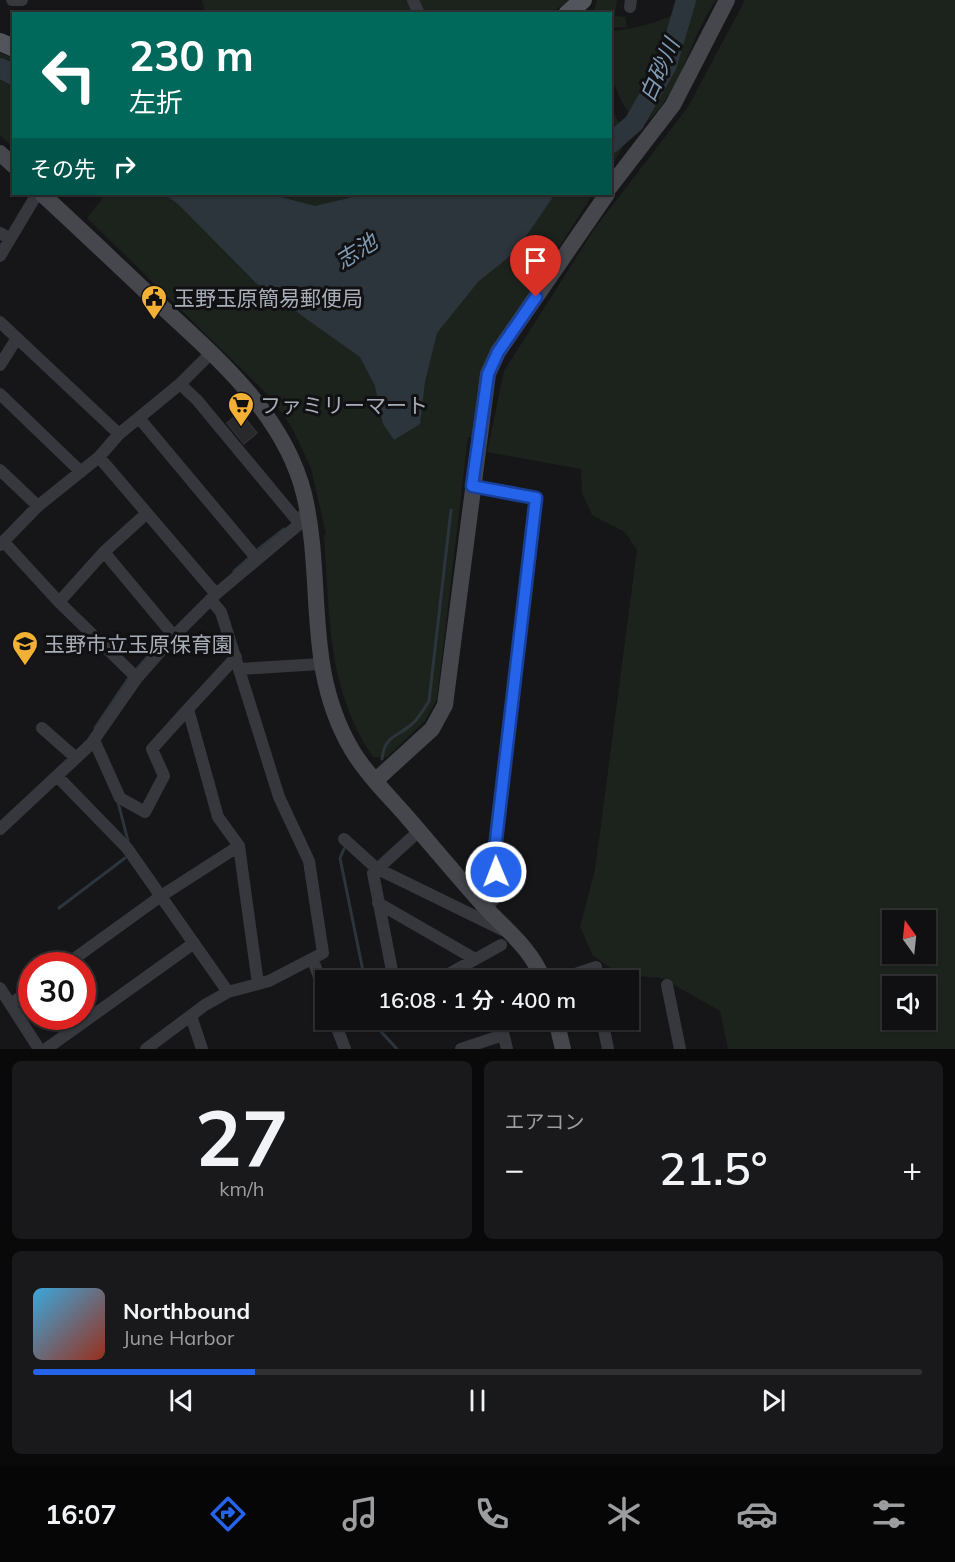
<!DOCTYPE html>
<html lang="ja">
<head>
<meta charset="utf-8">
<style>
	body { margin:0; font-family:Mulish,"Noto Sans JP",sans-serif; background:#19191b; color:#f1f3f6; height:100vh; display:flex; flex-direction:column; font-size:22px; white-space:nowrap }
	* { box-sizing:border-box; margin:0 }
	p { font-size:20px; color:#9c9d9f }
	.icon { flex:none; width:33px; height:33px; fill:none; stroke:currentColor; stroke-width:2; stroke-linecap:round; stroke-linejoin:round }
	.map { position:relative; height:1049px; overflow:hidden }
	.drawer { display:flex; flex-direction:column; gap:12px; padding:12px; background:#09090a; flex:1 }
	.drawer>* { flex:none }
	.guide { position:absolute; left:12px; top:12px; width:600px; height:183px; border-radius:0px; box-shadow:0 2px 4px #0004,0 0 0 2px #303032; background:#00695c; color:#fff; overflow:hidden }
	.needle { width:39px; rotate:345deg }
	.buttons { position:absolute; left:882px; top:910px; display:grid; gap:12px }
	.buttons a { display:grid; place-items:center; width:54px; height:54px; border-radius:0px; background:#101012; box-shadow:0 2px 4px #0004,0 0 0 2px #303032; font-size:30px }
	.speed { position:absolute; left:18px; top:952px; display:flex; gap:12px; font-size:30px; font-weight:700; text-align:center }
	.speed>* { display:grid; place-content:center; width:78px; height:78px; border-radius:50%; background:#101012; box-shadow:0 2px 4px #0004,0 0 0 2px #303032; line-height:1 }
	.speed .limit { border:9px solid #d22; background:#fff; color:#111 }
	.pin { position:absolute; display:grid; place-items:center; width:51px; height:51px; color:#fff; margin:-62px -26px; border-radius:50% 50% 50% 0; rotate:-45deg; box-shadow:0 0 6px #0007 }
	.pin .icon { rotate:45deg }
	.me { position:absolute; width:66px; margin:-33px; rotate:359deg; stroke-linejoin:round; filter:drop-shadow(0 0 4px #0008) }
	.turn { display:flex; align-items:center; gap:21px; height:126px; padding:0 18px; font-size:27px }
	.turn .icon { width:78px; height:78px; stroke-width:2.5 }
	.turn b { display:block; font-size:42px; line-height:51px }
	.then { display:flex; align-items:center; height:57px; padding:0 18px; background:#0003; gap:12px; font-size:22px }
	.big { font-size:45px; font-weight:600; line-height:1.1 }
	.drawer .tile { flex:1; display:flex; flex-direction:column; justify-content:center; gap:9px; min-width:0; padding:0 21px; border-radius:9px; background:#19191b }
	.drawer .dial { align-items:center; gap:0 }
	.dial b { font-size:78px; line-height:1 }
	.song { display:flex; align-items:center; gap:18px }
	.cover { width:72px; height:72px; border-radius:9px; background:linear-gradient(135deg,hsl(200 70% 55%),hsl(10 70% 35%)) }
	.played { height:6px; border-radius:3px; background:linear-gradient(90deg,#2563eb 25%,#303032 25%) }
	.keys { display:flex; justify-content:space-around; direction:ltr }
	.heat { display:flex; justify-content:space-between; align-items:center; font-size:33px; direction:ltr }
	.drawer .tiles { flex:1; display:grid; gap:12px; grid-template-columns:1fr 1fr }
	.tile:last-child { grid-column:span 2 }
	.trip { position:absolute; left:315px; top:970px; width:324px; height:60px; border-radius:0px; background:#101012; box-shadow:0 2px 4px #0004,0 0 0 2px #303032; font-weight:600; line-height:60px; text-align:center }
	.menu { display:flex; height:96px; justify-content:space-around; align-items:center; background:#060607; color:#9c9d9f }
	.menu .icon { width:42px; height:42px }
	.menu .on { color:#2563eb }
	.menu b { font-size:27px; color:#f1f3f6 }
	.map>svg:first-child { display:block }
</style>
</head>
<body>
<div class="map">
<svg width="955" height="1049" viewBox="0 0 955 1049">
	<rect width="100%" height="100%" fill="#161618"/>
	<path fill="#1c231d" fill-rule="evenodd" d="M202,0H571L548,14H205Z
		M597,0H617L615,16L625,17L627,27L611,28L610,14L593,13Z
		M694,0H716C686,43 684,93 639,129L622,102L611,78L610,31C631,31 682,17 694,0Z
		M745,0H955V1049H728L720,1011L662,978L622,975L593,956L580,927L595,870L637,550L625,532L592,515L582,493L581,469L487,452L504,371L595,228L688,107ZM892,921H926V954H892ZM892,987H926V1020H892Z
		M0,53L13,58V147L0,135Z
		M610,107L628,138L611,167H610Z
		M97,194H593L487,359L478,387L473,437H468L437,699L425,721L387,757H373C326,688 330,614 324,535L326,534L311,468L291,426L269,396L87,218L102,199Z"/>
	<path fill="#2c353c" d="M164,194H269L315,206L366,194H555L516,251L478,282L437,333L425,382L420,424L394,440L383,424L375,386L360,357L256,283L178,204Z"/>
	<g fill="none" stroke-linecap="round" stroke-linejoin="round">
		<path stroke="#2c353c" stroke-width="3" d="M256,551L284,529
			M234,571L251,556
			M135,671L168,634
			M95,728L130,676
			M382,759C385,735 396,738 412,724C419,718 424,709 429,701L451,510
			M118,802L128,841
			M344,849L340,858L365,981
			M59,908L125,858
			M373,1020L374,1024L397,1049"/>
		<path stroke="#2c353c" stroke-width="20" d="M0,68L14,75
			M610,144L634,123L667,65L686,0"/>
	</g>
	<path fill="#29292c" stroke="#303034" stroke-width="1.5" d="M240,412L257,433L244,444L227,423Z"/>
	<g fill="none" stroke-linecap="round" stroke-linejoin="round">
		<path stroke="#37383d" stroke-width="12" d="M12,0H22
			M413,0L419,14
			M630,7L631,0
			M0,233L10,239
			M0,256L37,194
			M0,322L119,434
			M0,365L17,338
			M180,384L197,400L295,518L308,516
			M0,394L81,472
			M139,418L257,559
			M99,457L216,594
			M0,470L38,506
			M472,486L536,498L494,857L498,895L486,908
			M3,541L59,602L137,678
			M0,545L38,506L99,457L119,434L180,384L210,354
			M104,552L174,636
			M59,602L104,552L147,513
			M236,657L188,709L218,817L239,846L258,984
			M240,669L320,664
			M42,728L76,758
			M94,740L120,798L145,812L164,776L152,749L188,709
			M57,776L127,848L228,992
			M0,829L91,744L137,678L174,636L216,594L309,516
			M344,839L376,868L503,930
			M378,903L475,959
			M313,960L326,997
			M64,966L161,896L239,846
			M394,981L373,873L419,831
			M436,981L501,945
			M555,981L596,967
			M667,985L680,1049
			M0,988L39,1049
			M11,1004L32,989
			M628,1012L635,1011
			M191,1016L202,1049
			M334,1020L345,1049
			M500,1020L507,1049
			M602,1020L608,1049
			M558,1028L591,1020
			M46,1049L194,943
			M146,1049L205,1005L228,992L269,981L323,953L309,861L279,797L221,612L211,600
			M461,1049L503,1035"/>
		<path stroke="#45474d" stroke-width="16" d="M0,153L14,166
			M610,187L673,105L727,0
			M42,194C81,230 120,267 159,304C217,358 284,414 304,494C325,582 303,667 352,750C367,775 389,796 408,818C433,847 458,877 484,906C507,931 531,948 544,981
			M375,781L432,729L445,705L488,374L498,352L607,194
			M556,1020L563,1049"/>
		<path stroke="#53555c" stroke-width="18" d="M567,14L583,0
			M0,42L14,48"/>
	</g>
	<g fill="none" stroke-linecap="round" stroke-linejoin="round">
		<defs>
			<path id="route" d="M496,872L494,857L536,498L472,486L488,374L498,352L536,297"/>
		</defs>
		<use href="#route" stroke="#184099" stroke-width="15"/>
		<use href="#route" stroke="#2563eb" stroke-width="10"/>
	</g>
	<defs>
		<symbol id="civic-pin" viewBox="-11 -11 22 30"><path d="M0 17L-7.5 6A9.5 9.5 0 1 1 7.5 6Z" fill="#f2b134" stroke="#111113"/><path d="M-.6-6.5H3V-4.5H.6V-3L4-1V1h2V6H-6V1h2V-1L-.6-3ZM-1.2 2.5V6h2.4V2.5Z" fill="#111"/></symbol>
		<symbol id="supermarket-pin" viewBox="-11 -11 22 30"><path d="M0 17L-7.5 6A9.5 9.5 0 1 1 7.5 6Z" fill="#f2b134" stroke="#111113"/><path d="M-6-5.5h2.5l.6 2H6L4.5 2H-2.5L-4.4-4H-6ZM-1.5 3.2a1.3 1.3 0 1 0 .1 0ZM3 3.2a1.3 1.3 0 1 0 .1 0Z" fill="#111"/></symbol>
		<symbol id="school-pin" viewBox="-11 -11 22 30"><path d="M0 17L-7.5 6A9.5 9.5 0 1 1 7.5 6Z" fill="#f2b134" stroke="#111113"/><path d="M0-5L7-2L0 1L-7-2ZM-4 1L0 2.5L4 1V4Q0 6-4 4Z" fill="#111"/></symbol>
	</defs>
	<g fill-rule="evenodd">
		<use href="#civic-pin" x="139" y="283" width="30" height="40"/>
		<use href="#supermarket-pin" x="226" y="390" width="30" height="40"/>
		<use href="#school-pin" x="10" y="629" width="30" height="40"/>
	</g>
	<g text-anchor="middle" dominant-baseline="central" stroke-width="6" stroke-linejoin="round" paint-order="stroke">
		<g font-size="21" fill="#a8adb8" stroke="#111113" text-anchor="start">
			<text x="174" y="298">玉野玉原簡易郵便局</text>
			<text x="260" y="405">ファミリーマート</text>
			<text x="44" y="644">玉野市立玉原保育園</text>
		</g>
		<g font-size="22" font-style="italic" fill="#7f9bb3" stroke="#111113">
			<text transform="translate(659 70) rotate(-66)">白砂川</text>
			<text transform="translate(356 251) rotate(-32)">志池</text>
		</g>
	</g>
</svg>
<div class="buttons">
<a><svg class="needle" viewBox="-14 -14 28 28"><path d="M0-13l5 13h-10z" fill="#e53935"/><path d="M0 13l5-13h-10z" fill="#9c9d9f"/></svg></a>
<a><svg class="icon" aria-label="sound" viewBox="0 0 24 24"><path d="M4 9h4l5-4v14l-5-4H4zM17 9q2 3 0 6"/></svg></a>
</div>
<div class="speed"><div class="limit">30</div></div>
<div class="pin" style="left:536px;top:297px;background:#d93025"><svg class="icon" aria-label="arrive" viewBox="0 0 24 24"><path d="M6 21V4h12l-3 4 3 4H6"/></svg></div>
<svg class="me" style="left:496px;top:872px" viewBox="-20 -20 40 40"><circle r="17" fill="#2563eb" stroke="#fff" stroke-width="3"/><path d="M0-11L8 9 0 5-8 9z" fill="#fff"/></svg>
<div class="trip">16:08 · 1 分 · 400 m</div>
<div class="guide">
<div class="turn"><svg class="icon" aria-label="left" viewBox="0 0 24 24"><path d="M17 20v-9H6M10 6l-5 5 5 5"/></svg><div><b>230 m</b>左折</div></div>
<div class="then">その先<svg class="icon" aria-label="right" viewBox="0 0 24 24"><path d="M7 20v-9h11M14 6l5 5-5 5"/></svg></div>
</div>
</div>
<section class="drawer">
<div class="tiles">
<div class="tile dial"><b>27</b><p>km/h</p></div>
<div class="tile"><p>エアコン</p>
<div class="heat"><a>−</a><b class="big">21.5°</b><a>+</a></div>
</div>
<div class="tile">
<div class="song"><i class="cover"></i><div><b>Northbound</b><p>June Harbor</p></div></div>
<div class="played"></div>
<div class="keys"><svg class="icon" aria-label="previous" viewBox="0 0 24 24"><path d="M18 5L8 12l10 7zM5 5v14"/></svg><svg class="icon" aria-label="pause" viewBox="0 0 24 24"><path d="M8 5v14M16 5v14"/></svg><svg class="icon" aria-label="next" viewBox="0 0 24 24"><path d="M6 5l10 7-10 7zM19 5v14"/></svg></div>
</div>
</div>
</section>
<nav class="menu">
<b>16:07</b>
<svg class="icon on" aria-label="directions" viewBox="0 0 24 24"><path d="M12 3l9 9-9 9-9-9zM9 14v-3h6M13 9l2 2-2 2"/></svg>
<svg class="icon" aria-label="music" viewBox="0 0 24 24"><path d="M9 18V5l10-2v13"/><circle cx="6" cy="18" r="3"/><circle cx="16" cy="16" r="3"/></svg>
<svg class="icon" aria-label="phone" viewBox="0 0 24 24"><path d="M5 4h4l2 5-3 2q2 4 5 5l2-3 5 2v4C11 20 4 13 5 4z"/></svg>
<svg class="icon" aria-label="climate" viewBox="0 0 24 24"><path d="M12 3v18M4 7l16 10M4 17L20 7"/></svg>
<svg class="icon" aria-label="car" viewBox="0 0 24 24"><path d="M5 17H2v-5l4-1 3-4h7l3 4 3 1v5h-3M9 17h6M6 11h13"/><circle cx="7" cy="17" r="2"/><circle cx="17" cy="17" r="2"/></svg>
<svg class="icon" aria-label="filters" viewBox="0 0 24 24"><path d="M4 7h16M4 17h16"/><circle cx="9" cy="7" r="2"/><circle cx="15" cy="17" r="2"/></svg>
</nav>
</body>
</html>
